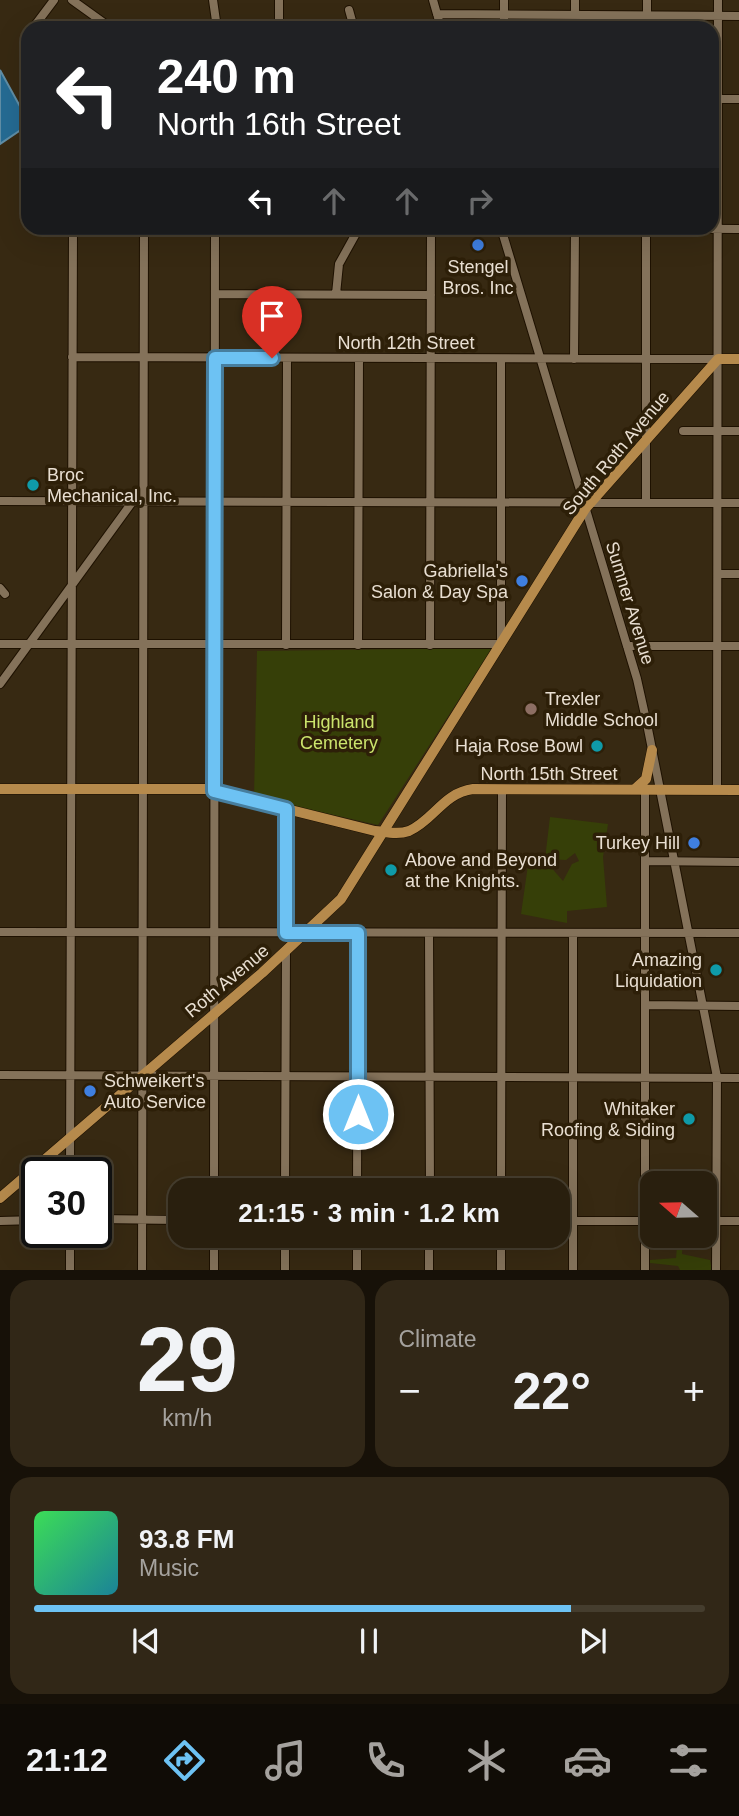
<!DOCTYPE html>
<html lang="en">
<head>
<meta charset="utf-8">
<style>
	body { margin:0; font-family:Helvetica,sans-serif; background:#312717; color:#f1f3f6; height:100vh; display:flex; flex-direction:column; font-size:26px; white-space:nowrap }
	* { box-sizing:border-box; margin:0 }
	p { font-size:23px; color:#a5a29e }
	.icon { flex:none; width:38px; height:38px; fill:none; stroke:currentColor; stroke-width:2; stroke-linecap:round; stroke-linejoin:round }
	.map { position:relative; height:1270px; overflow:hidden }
	.sheet { display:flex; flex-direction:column; gap:10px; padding:10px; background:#171108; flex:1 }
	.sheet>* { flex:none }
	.banner { position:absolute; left:21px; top:21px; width:698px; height:214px; border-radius:21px; box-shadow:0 7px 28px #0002,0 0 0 2px #453d2e; background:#202124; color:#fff; overflow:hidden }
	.needle { width:46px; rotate:290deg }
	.buttons { position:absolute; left:640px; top:1171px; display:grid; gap:14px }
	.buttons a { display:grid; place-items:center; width:77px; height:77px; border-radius:14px; background:#291f0e; box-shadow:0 7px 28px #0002,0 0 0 2px #453d2e; font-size:35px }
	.speed { position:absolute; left:21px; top:1157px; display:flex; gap:14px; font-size:35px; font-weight:700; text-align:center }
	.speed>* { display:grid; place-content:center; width:91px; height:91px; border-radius:50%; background:#291f0e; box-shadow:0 7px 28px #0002,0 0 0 2px #453d2e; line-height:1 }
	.speed .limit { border:4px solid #111; border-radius:10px; background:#fff; color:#111 }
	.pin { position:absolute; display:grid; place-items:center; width:60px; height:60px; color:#fff; margin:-72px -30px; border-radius:50% 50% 50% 0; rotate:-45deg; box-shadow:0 0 7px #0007 }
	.pin .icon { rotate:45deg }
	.me { position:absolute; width:77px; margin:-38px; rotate:0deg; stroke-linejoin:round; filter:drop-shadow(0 0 5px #0008) }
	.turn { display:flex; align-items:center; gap:24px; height:147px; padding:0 21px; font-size:32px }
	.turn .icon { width:91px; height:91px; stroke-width:2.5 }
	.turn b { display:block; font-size:49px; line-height:60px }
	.lanes { display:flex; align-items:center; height:66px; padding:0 21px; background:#0003; justify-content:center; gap:35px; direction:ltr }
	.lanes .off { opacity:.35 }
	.big { font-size:52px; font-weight:700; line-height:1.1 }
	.sheet .card { flex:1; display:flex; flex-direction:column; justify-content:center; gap:10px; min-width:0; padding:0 24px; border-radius:21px; background:#312717 }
	.sheet .dial { align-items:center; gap:0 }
	.dial b { font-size:91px; line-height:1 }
	.song { display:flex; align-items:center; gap:21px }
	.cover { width:84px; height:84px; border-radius:10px; background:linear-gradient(135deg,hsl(130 70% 55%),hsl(190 70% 35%)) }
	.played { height:7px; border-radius:4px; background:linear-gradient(90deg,#6dc2f3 80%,#453d2e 80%) }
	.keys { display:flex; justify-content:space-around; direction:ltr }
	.heat { display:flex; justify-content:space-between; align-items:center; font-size:38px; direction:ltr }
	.sheet .tiles { flex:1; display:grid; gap:10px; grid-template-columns:1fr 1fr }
	.card:last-child { grid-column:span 2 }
	.trip { position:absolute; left:168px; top:1178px; width:402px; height:70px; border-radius:21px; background:#291f0e; box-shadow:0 7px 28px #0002,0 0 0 2px #453d2e; font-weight:700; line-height:70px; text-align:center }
	.dock { display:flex; height:112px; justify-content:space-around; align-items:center; background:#100c06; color:#a5a29e }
	.dock .icon { width:49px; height:49px }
	.dock .active { color:#6dc2f3 }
	.dock b { font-size:32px; color:#f1f3f6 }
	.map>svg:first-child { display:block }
</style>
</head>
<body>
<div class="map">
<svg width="739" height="1270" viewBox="0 0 739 1270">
	<rect width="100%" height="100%" fill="#372912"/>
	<path fill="#363f08" d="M492,648L378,825L254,797L257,651Z
		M550,817L608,824L603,857L607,907L567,911V923L521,914L528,865H549L563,881L572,864L579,861L575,853L566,860L545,859Z
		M678,1236H683L682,1254L710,1260L712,1270H680L678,1266L650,1263V1260L676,1258Z"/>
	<path fill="#256b93" stroke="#608ea6" stroke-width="2" d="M0,70L28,121V125L0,144Z"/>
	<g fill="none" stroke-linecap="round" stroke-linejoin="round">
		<defs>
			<path id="minor" d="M72,0L111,28
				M213,0L217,28
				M279,0V28
				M433,0L441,28
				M504,0V28
				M349,10L354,28
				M437,14L739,16
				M33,28L54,0
				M575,28V0
				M647,28V0
				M712,99H739
				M429,228H497
				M501,228L637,679L647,724L717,1077L716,1270
				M565,228L739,229
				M286,229V228
				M215,294L431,295
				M336,294L339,264L359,228
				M72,357L718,359
				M574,359L575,228
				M683,431H739
				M0,501L739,503
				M646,502V228
				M718,574H739
				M0,588L5,594
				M0,644H501V359
				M286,645L287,358
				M358,645L359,358
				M430,645L431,228
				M627,646H739
				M0,684L133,501
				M717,790L718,0
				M645,861L739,862
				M0,932L739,933
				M286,933V809
				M429,933L430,1190
				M573,933V1270
				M645,1005L739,1006
				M0,1075L739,1078
				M70,1172L73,228
				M214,1190L215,228
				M285,1190L286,951
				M357,1190L358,933
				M501,1190L502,789
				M96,1219L180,1220
				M0,1221L37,1220
				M558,1221H653
				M705,1221H739
				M70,1270V1232
				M142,1270L144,228
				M214,1270V1236
				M285,1270V1236
				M357,1270V1236
				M429,1270V1236
				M501,1270V1236
				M645,1270V790"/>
			<path id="major" d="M0,789H206L375,831C386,832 398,835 409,831C434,820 443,793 473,789L739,790
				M635,789L646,779L652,750
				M0,1198L262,973L341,899L585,509L718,359H739"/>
		</defs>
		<use href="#minor" stroke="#1e1100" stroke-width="10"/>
		<use href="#major" stroke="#1e1100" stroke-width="11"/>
		<use href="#minor" stroke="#84725a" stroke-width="8"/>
		<use href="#major" stroke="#b68a4c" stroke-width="10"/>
	</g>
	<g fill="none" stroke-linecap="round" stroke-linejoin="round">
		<defs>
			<path id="route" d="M272,358H215L214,791L286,809V933H358V1114"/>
		</defs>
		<use href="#route" stroke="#477e9e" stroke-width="18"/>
		<use href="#route" stroke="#6dc2f3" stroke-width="12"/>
	</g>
	<g fill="#3f7fe0" stroke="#2d1f08" stroke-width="2.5">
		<circle cx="478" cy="245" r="7"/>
		<circle cx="522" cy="581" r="7"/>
		<circle cx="694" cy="843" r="7"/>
		<circle cx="90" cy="1091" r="7"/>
	</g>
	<g fill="#0f9aa8" stroke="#2d1f08" stroke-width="2.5">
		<circle cx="33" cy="485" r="7"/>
		<circle cx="597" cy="746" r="7"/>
		<circle cx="391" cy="870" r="7"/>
		<circle cx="716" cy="970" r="7"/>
		<circle cx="689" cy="1119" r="7"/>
	</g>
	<circle fill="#8d6e63" stroke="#2d1f08" stroke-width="2.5" cx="531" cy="709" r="7"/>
	<g text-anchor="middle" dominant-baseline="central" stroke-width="7" stroke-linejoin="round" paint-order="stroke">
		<g font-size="18" fill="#e9dfd2" stroke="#2d1f08" text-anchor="end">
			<text x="478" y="267" text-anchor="middle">Stengel<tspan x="478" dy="21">Bros. Inc</tspan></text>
			<text x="47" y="475" text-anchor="start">Broc<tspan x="47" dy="21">Mechanical, Inc.</tspan></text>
			<text x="508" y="571">Gabriella's<tspan x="508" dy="21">Salon &amp; Day Spa</tspan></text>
			<text x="545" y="699" text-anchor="start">Trexler<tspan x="545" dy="21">Middle School</tspan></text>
			<text x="583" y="746">Haja Rose Bowl</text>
			<text x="680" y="843">Turkey Hill</text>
			<text x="405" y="860" text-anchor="start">Above and Beyond<tspan x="405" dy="21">at the Knights.</tspan></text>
			<text x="702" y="960">Amazing<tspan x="702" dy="21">Liquidation</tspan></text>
			<text x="104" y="1081" text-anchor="start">Schweikert's<tspan x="104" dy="21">Auto Service</tspan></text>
			<text x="675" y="1109">Whitaker<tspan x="675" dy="21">Roofing &amp; Siding</tspan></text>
		</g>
		<g font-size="18" fill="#e9dfd2" stroke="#2d1f08">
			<text x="406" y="343">North 12th Street</text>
			<text transform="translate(616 453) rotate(-50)">South Roth Avenue</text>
			<text transform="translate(630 603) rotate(73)">Sumner Avenue</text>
			<text x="549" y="774">North 15th Street</text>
			<text transform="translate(227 981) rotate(-40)">Roth Avenue</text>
		</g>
		<g font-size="18" fill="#cbe36c" stroke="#2d1f08">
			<text x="339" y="722">Highland<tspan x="339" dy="21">Cemetery</tspan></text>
		</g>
	</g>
</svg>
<div class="buttons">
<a><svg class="needle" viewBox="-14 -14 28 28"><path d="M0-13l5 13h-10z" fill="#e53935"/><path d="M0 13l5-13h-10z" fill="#a5a29e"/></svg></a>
</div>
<div class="speed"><div class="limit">30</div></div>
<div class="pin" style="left:272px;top:358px;background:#d93025"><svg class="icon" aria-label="arrive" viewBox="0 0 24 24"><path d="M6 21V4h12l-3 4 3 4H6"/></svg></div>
<svg class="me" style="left:358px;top:1114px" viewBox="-20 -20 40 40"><circle r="17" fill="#6dc2f3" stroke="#fff" stroke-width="3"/><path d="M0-11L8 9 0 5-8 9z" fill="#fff"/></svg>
<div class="trip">21:15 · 3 min · 1.2 km</div>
<div class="banner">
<div class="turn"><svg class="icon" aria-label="left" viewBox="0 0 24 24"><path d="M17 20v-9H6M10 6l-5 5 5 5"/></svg><div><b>240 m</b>North 16th Street</div></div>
<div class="lanes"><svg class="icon" aria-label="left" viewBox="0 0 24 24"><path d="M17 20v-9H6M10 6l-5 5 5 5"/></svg><svg class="icon off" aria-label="ahead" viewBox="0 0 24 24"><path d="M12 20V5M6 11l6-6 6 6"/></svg><svg class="icon off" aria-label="ahead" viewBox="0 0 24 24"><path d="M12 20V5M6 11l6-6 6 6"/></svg><svg class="icon off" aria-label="right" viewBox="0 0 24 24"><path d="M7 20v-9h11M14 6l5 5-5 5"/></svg></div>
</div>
</div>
<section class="sheet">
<div class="tiles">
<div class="card dial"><b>29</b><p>km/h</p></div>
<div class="card"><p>Climate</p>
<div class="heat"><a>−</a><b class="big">22°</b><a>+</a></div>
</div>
<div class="card">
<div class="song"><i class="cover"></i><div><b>93.8 FM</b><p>Music</p></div></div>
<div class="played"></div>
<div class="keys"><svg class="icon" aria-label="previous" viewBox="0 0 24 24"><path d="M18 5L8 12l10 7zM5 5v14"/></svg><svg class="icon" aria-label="pause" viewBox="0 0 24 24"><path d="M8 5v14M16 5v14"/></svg><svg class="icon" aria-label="next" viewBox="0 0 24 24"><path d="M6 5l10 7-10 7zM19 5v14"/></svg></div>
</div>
</div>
</section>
<nav class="dock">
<b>21:12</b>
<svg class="icon active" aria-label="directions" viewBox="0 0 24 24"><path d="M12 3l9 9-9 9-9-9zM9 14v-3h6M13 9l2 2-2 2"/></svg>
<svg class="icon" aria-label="music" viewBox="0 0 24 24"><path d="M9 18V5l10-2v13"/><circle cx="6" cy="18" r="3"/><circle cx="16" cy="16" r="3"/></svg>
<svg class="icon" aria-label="phone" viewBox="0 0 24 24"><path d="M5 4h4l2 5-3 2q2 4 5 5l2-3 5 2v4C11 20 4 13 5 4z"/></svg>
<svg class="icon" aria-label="climate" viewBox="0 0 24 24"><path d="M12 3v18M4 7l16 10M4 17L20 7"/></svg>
<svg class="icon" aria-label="car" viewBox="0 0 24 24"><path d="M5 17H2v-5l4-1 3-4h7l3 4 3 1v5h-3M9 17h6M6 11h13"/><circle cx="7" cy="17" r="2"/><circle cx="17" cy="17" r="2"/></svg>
<svg class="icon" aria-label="filters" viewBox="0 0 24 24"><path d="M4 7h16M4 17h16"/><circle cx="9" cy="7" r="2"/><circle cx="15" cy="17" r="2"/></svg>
</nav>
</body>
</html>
